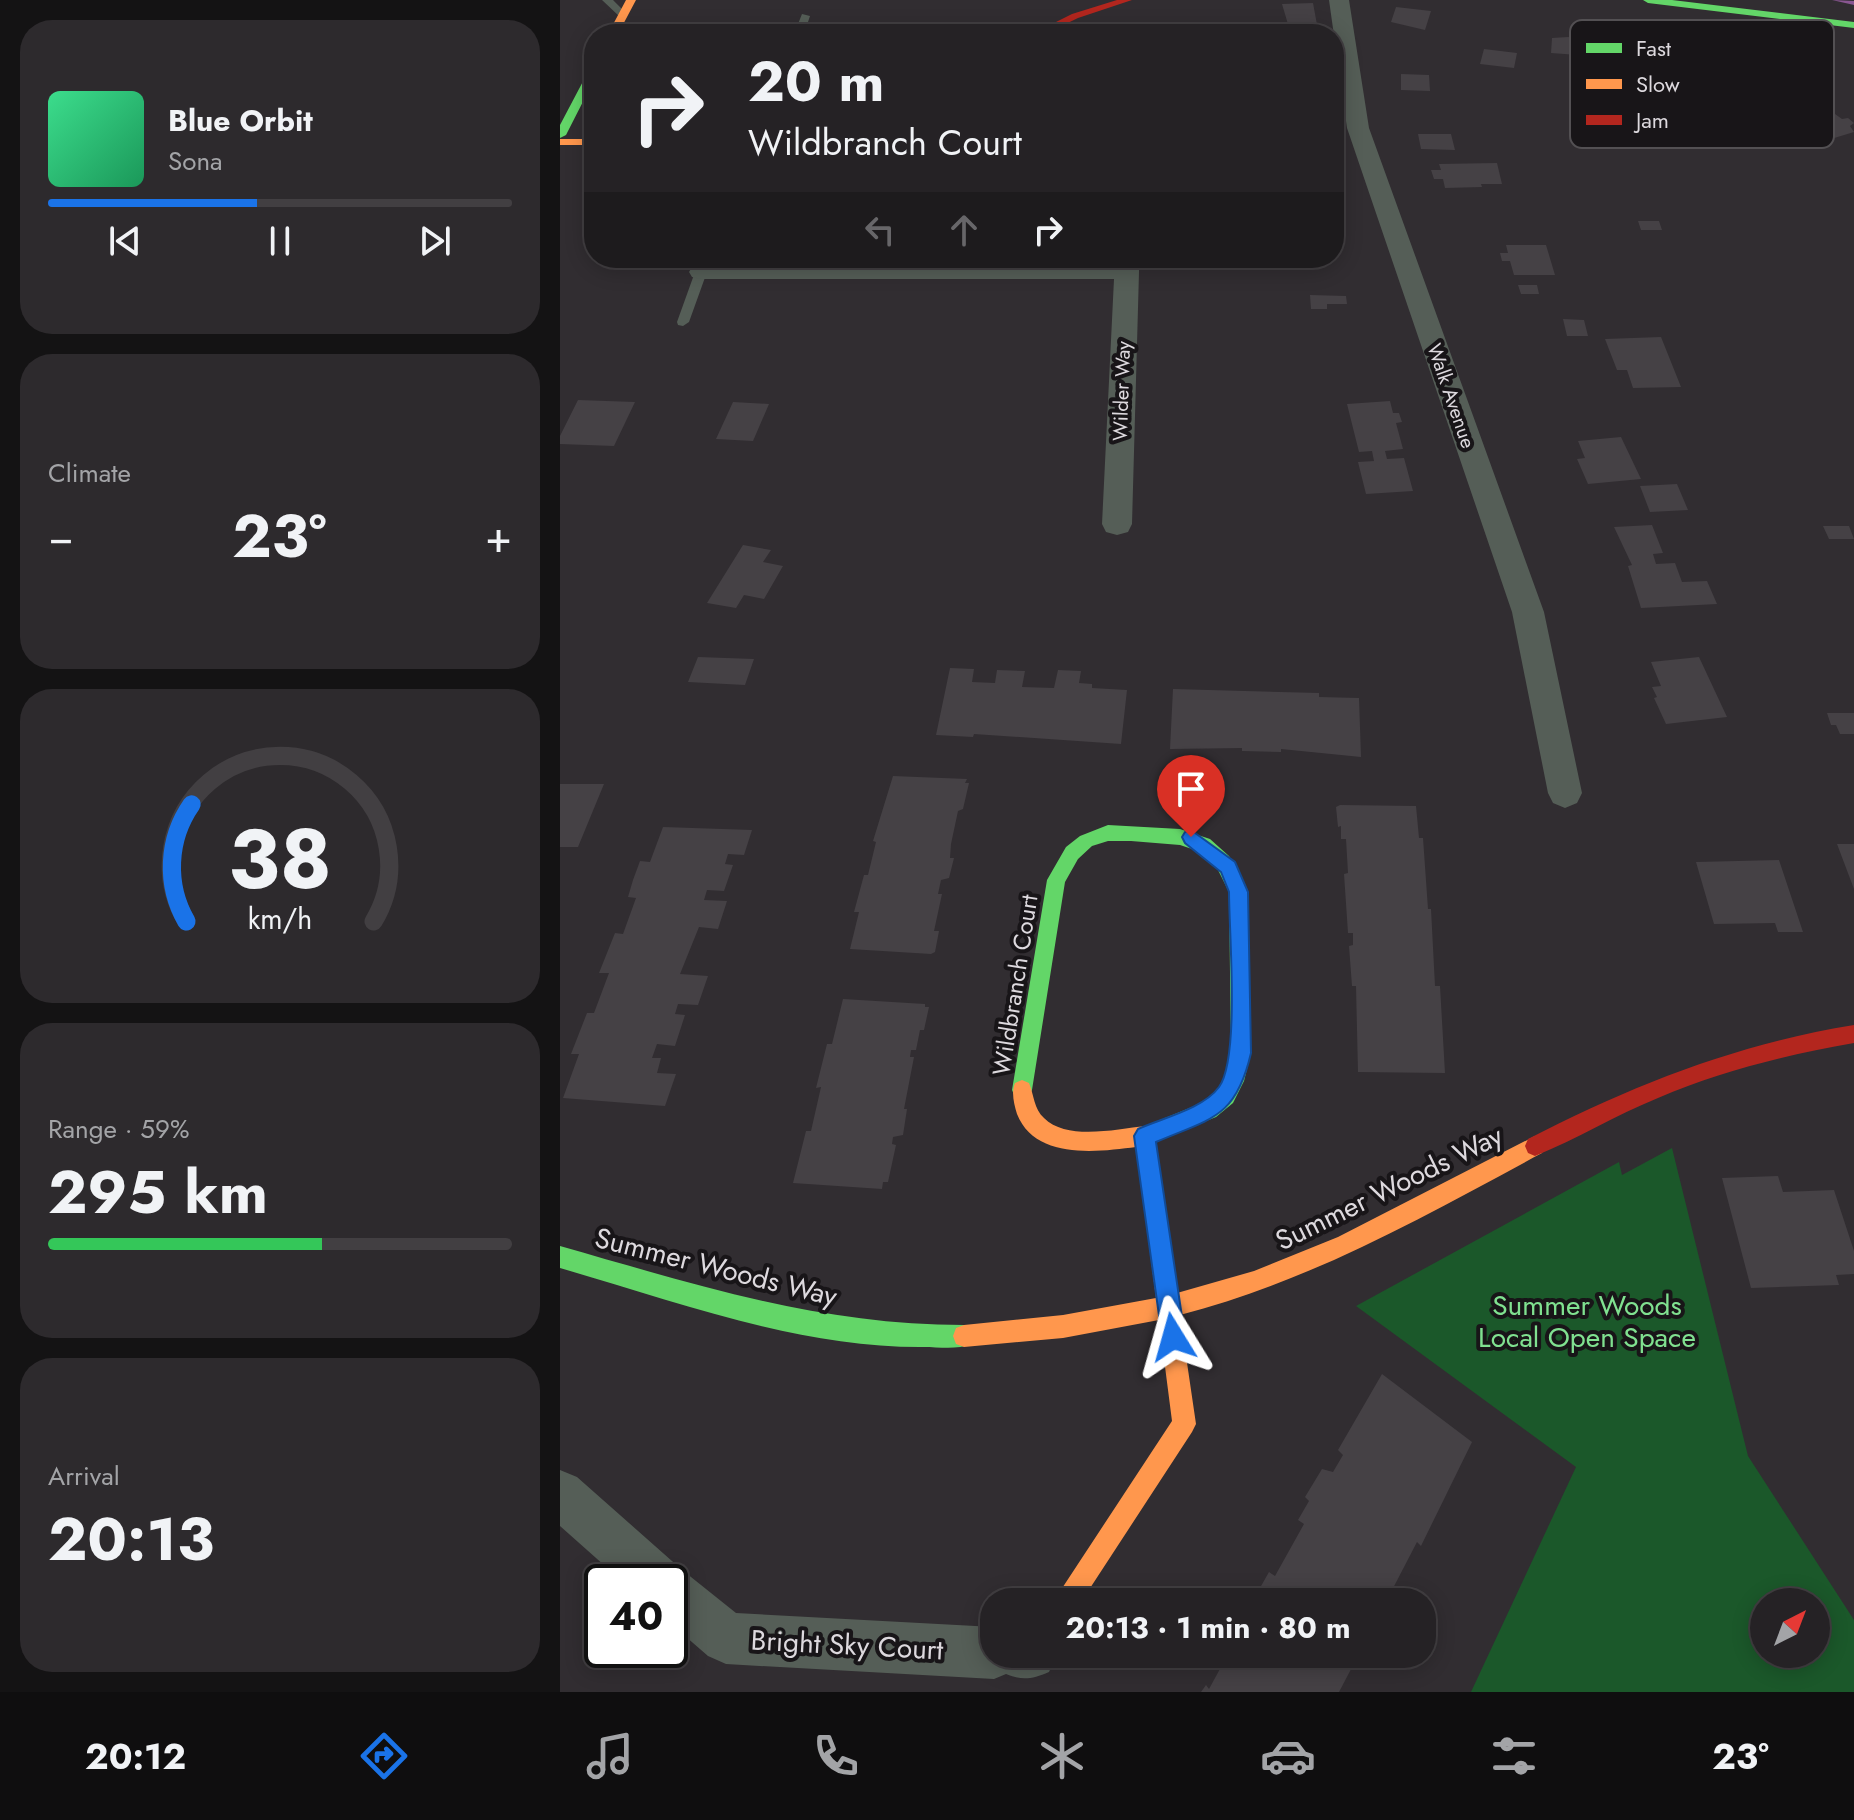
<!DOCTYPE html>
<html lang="en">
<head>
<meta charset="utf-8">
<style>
	body { margin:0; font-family:Jost,sans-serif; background:#2d2a2d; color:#f1f3f6; height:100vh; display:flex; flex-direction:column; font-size:30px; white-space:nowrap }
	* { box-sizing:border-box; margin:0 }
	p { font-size:26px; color:#a3a4a7 }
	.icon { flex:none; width:44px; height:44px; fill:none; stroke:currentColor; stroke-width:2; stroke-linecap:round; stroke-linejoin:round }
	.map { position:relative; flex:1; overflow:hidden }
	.drawer { display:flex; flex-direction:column; gap:20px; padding:20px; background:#141314; width:560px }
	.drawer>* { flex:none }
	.top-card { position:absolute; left:24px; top:24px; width:760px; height:244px; border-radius:32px; box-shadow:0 4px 20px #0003,0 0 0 2px #423f42; background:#252225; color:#f1f3f6; overflow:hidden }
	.needle { width:52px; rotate:42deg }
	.fabs { position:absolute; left:1190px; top:1588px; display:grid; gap:16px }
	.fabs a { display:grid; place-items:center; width:80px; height:80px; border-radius:50%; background:#252225; box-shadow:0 4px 20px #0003,0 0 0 2px #423f42; font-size:40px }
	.speed { position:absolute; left:24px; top:1564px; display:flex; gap:16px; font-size:40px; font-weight:700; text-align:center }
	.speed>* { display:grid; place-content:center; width:104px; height:104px; border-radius:50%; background:#252225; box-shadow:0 4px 20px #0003,0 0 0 2px #423f42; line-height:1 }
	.speed .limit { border:4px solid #111; border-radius:12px; background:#fff; color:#111 }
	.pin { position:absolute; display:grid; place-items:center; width:68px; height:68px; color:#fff; margin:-82px -34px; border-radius:50% 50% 50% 0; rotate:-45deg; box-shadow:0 0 8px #0007 }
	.pin .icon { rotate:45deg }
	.me { position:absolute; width:88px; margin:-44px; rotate:352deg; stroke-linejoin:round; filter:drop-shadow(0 0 6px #0008) }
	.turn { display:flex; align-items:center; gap:28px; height:168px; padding:0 32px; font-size:36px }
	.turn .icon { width:104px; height:104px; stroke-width:2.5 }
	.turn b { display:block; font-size:56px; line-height:68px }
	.lanes { display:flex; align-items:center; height:76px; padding:0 32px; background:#0003; justify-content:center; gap:40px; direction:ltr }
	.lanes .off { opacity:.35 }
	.big { font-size:60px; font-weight:700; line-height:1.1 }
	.drawer .tile { flex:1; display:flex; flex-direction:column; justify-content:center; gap:12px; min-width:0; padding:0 28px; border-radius:32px; background:#2d2a2d }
	.drawer .dial { align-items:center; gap:0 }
	.dial svg { height:208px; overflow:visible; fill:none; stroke:#423f42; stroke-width:7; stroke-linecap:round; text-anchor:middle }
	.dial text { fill:#f1f3f6; stroke:none }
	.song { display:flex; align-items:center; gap:24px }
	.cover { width:96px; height:96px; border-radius:12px; background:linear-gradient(135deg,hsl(150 70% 55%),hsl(150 70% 35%)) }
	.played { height:8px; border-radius:4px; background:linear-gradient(90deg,#1a73e8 45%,#423f42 45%) }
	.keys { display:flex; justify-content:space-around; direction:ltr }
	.heat { display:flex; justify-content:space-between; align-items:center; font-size:44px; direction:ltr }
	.charge { height:12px; border-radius:6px; background:linear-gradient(90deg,#34c759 59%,#423f42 0) }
	.trip { position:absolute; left:420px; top:1588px; width:456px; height:80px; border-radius:32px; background:#252225; box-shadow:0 4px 20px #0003,0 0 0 2px #423f42; font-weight:700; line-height:80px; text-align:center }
	.dock { display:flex; height:128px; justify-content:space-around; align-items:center; background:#0f0e0f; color:#a3a4a7 }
	.dock .icon { width:56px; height:56px }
	.dock .current { color:#1a73e8 }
	.dock b { font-size:36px; color:#f1f3f6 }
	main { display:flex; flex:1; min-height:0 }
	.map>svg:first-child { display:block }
</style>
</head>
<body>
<main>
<section class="drawer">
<div class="tile">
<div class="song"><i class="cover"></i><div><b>Blue Orbit</b><p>Sona</p></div></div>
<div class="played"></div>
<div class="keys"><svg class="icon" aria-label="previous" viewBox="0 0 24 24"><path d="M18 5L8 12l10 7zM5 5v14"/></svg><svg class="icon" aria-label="pause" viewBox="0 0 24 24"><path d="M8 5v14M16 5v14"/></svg><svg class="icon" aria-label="next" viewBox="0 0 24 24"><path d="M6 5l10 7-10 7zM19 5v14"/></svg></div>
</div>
<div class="tile"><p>Climate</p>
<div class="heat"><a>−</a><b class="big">23°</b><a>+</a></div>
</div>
<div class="tile dial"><svg viewBox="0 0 100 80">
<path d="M14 69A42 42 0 1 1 86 69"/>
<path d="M14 69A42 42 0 0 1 16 24" stroke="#1a73e8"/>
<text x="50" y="56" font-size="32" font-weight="700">38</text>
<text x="50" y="72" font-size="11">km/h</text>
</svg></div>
<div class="tile"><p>Range · 59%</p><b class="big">295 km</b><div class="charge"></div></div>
<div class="tile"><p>Arrival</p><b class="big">20:13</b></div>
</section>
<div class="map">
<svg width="1294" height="1692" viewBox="0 0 1294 1692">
	<rect width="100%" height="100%" fill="#312d31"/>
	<path fill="#1b582a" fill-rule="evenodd" d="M1112,1148L1188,1456L1294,1620V1692H911L1016,1467L796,1306L1059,1162L1062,1175ZM1204,1602H1256V1654H1204Z"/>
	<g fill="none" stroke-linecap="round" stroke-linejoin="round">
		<path fill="#895691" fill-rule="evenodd" d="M1272,0L1294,1V5Z"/>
	</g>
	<path fill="#454145" d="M753,3L758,30L730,31L722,4Z
		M836,7L871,11L865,30L831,22Z
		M1008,37L1045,41V57L991,53L992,38Z
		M924,49L957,53L954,68L920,64Z
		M841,74L869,75L870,91L841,90Z
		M1247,110L1253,116L1275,114L1282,119L1288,118L1294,123L1290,126L1294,132L1271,139L1252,140L1223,115Z
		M858,134H891L895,150L861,149Z
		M937,163L942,184H921L922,187L885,188L883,179H874L871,170H881L879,164Z
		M1078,221H1099L1102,230H1081Z
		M946,245H986L995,275H954L950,261H942L940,253H948Z
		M958,285H977L979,294H961Z
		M750,295L786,296L787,304H767V309H751Z
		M1003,319L1024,320L1028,336H1007Z
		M1101,337L1121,387L1073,388L1067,370H1057L1045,339Z
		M18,400L75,402L54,446L0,444V436Z
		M830,401L833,413H839L842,422L836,423L843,449L825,451L827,459L844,458L853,491L806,494L798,462L814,461L812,451L799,452L787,404Z
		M173,402L209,404L193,441L156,439Z
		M1061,437L1081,479L1028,484L1017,459L1025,458L1018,441Z
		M1117,484L1128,510L1090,512L1080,486Z
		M1092,525L1103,553L1093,554L1096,564L1115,563L1122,582L1147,581L1157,604L1081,608L1068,566L1072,565L1054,527Z
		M1263,526H1289L1294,539H1269Z
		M183,545L211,550L203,562L223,566L204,599L184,595L176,608L147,603Z
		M138,657L194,659L185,685L128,682Z
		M1139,657L1167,717L1106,724L1094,698L1097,697L1092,687L1101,686L1091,662Z
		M390,668L414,669L412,682L435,683L437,670L465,671L462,687L494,688L498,670L521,671L519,683L532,684V688L567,690L561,744L414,734L413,737L376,735Z
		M613,689L759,693V697L799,698L801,757L721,749V752L682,751V748L610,749Z
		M1267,713H1294V734H1280L1276,725H1271Z
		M333,776L407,779L405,783H409L403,809L398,811L391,844L390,858H394L389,878L381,880L378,894H382L374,931H379L375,952L371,954L290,949L299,912H294L304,875H308L316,842L313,841Z
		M0,784H44L18,847H0Z
		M780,805L856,806L859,838H863L868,909H871L875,986H880L885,1073L798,1072L796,986H792L789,946L793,945V933H788L784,874L788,873L786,839H781V826L778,827L776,807Z
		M103,827L192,830L184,855L168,854L165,864L173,865L164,891L147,890L144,900L167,901L158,929L139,927L120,974L148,976L138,1005L118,1004L115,1014L125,1015L115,1046L97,1044L92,1058H101L97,1073L116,1074L105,1106L3,1098L19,1054H11L27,1013H34L49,973H39L55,933L63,934L76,898L68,897L73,880L80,861L90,862Z
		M1277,844H1294V889Z
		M1219,860L1243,932H1218L1215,923L1154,924L1136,862Z
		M283,999L365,1004V1007H369L364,1030H360L356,1050H351L350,1057H354L344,1109H347L343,1135L333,1137L332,1144L336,1145L328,1182H323L322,1189L233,1183L246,1131H251L261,1087L256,1088L267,1044H272Z
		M1218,1176L1223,1192L1274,1190L1294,1251V1274L1276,1275L1279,1285L1191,1288L1162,1178Z
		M822,1374L912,1442L861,1546L857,1542L830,1594L836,1599L834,1602H692L709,1572L715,1576L744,1524L738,1520L749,1501L745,1497L762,1469L773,1472L783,1455L778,1450Z
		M662,1654H799L779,1692H641L646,1685L649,1689L661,1667L656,1663Z"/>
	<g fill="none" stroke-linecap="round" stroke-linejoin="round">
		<path fill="#555e57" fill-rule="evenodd" d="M42,0H53L68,15L60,17Z
			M242,14L250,16L244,34H234Z
			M140,258H152L129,322L123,326L118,325L117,322Z
			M340,258H352L347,273L337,270Z"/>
		<path fill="#555e57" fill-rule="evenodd" d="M769,0H789L809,128L984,612L1022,793L1017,803L1005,808L993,803L988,793L952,612L787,128Z
			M555,258H579V272L572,524L568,532L557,535L546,532L542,524L554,279H141L132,277L129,272L132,267L141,265H554Z
			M0,1470L17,1477L121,1569L176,1613L434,1627V1654H497L489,1672C472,1679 463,1681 446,1674L434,1679L166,1664L148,1656L110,1623V1582H63L0,1526Z"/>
		<path fill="#63d668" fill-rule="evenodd" d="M1083,0H1112L1294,22V28L1088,3Z
			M34,67V80L6,135L0,138V125L29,70Z
			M548,825L620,829L650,839L669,856L687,892L691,1053L684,1081L673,1103L656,1117L585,1146L578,1143L575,1136L578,1129L642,1103L659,1089L665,1078L671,1053L669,892L657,868L638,851L620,845L571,841H548L532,846L518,859L505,882L472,1090L469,1097L462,1100L455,1097L452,1090L487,880L506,847L520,836Z
			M0,1246C137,1285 260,1325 404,1325L412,1328L415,1336L412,1344C397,1350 379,1347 364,1347C240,1348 117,1302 0,1268Z"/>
		<path fill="#ff974d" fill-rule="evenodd" d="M66,0H76L58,34H48Z
			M0,139H34V145H0Z
			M462,1080L469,1083C474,1095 474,1109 484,1118C507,1141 557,1129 585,1126L592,1129L617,1293L694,1271L778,1237L975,1136L982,1139L985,1146L982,1153C865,1216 751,1281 620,1315L636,1424L632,1432L521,1602H493L612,1421L599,1320L503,1338L404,1347L396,1344L393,1336L396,1328L404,1325L503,1315L596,1298L576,1147C537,1152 475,1160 457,1114C454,1104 451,1092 455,1083Z"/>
		<path fill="#b3261e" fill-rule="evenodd" d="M557,0H572L518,18L485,34H472L512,14Z
			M1294,1025V1043C1226,1055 1161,1071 1098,1098C1056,1115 1017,1139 975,1156L968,1153L965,1146L968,1139C1073,1085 1177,1044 1294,1025Z"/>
	</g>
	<path fill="#1a73e8" stroke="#114b97" stroke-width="2" d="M631,830L675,862L688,892L691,1053C676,1118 652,1118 596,1142L625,1337L622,1346L613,1349L605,1346L602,1337L574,1136L578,1129C602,1118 643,1109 659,1087C680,1058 669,933 669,892L661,872L625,843L622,837L625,832Z"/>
	<g text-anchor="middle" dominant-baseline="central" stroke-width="8" stroke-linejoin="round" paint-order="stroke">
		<g font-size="20" fill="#ddd9de" stroke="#181518">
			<text transform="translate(562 391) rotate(-88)">Wilder Way</text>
			<text transform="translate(891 396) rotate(71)">Walk Avenue</text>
		</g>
		<g font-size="24" fill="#ddd9de" stroke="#181518">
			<text transform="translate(455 985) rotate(-81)">Wildbranch Court</text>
		</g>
		<g font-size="28" fill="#ddd9de" stroke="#181518">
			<text transform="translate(829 1188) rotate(-26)">Summer Woods Way</text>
			<text transform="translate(156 1267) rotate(14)">Summer Woods Way</text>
			<text transform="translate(287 1645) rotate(3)">Bright Sky Court</text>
		</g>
		<g font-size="28" fill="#80e190" stroke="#181518">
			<text x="1027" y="1305">Summer Woods<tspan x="1027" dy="32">Local Open Space</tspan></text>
		</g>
	</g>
	<rect x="1010" y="20" width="264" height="128" rx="12" fill="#181518" stroke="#535053" stroke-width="2"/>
	<rect x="1026" y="43" width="36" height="10" fill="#63d668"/>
	<rect x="1026" y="79" width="36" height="10" fill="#ff974d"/>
	<rect x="1026" y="115" width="36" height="10" fill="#b3261e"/>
	<g font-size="22" fill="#ddd9de">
		<text x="1076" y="56">Fast</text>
		<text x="1076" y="92">Slow</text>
		<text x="1076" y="128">Jam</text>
	</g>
</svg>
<div class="fabs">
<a><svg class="needle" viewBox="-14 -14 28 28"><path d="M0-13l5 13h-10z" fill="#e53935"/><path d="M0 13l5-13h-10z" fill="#a3a4a7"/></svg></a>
</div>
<div class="speed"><div class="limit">40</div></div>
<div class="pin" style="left:631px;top:837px;background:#d93025"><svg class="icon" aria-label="arrive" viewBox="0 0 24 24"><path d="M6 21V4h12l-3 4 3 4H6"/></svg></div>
<svg class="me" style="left:613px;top:1337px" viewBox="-20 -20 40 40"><path d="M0-17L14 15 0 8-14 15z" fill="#1a73e8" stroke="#fff" stroke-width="4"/></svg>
<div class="trip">20:13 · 1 min · 80 m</div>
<div class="top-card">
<div class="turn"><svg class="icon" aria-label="right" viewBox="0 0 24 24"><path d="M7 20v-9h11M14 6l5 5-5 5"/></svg><div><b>20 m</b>Wildbranch Court</div></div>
<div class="lanes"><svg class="icon off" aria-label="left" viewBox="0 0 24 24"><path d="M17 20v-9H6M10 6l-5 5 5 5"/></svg><svg class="icon off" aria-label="ahead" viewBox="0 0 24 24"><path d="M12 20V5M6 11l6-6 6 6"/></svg><svg class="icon" aria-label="right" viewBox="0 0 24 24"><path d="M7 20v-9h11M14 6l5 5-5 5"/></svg></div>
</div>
</div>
</main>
<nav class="dock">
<b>20:12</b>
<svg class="icon current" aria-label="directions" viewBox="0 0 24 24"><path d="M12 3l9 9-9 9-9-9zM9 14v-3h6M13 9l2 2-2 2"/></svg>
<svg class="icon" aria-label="music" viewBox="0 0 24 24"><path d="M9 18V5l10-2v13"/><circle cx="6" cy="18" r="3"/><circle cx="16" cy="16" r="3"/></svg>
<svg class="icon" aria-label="phone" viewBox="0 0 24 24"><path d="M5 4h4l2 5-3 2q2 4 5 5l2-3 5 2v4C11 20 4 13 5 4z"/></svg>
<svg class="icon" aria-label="climate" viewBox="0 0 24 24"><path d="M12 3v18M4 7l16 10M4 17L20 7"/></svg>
<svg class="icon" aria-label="car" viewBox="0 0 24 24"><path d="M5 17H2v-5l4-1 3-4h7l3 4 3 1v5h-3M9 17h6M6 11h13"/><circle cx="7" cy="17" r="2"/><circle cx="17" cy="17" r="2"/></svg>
<svg class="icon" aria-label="filters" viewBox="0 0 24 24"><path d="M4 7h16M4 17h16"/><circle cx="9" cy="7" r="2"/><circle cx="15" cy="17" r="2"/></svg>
<b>23°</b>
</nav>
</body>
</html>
